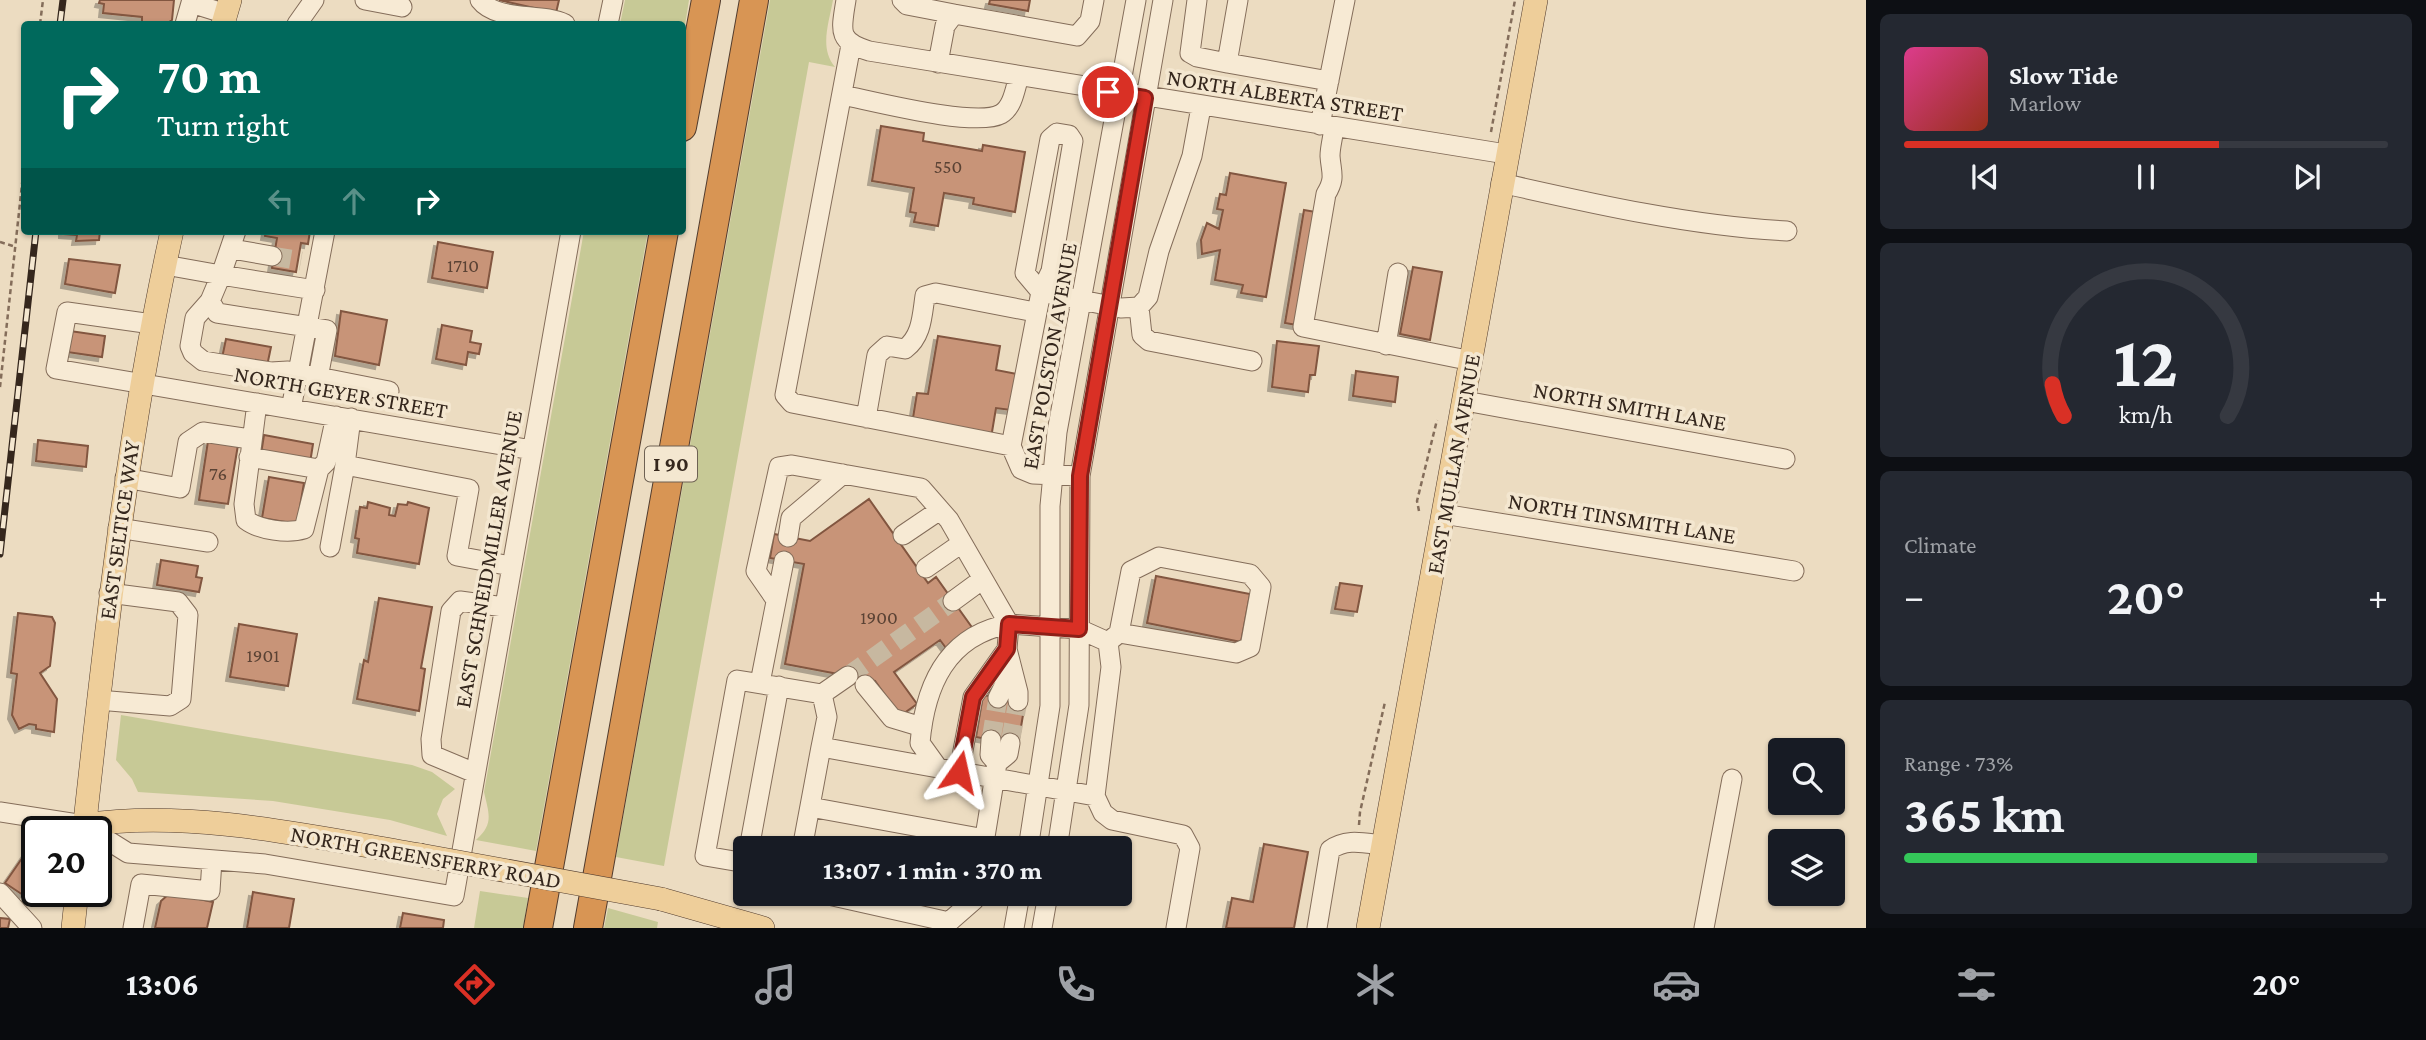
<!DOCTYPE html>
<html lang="en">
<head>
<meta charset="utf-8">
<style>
	body { margin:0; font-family:"Crimson Pro",serif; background:#242831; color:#f1f3f6; height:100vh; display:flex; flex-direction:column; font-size:26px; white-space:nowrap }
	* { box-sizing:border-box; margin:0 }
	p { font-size:23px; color:#9ea1a6 }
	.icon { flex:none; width:38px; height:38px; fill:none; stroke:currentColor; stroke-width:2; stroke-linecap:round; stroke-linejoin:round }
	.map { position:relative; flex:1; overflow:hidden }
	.panel { display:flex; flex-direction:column; gap:14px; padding:14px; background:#0d0f14; width:560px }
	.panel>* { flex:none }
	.hud { position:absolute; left:21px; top:21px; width:665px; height:214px; border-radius:7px; box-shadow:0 2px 5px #0004; background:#00695c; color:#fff; overflow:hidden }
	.buttons { position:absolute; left:1768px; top:738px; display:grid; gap:14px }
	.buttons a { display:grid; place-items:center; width:77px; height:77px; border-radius:7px; background:#171b24; box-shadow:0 2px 5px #0004; font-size:35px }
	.speed { position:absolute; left:21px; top:816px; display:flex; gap:14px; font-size:35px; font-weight:700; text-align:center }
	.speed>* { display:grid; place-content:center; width:91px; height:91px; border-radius:50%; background:#171b24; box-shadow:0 2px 5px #0004; line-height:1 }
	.speed .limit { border:4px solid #111; border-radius:10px; background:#fff; color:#111 }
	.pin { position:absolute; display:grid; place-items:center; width:60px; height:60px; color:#fff; margin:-30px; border:4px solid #fff; border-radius:50%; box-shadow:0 2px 7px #0007 }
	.me { position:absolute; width:77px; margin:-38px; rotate:11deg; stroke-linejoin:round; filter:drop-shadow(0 0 5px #0008) }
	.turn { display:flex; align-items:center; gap:24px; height:147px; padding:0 21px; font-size:32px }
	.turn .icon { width:91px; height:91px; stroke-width:2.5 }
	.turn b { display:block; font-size:49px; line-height:60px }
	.lanes { display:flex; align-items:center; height:66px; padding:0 21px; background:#0003; justify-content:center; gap:35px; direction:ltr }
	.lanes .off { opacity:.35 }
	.big { font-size:52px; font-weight:700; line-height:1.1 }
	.panel .tile { flex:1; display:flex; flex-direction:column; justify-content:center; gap:10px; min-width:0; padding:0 24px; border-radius:10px; background:#242831 }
	.panel .dial { align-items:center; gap:0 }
	.dial svg { height:182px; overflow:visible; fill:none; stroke:#363941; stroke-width:7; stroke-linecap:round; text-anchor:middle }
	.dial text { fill:#f1f3f6; stroke:none }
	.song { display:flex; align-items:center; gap:21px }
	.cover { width:84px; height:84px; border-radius:10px; background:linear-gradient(135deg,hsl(330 70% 55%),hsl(10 70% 35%)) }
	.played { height:7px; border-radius:4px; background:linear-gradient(90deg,#d93025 65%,#363941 65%) }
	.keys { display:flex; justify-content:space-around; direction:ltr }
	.heat { display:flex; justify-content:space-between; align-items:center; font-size:38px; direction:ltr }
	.charge { height:10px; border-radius:5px; background:linear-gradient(90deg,#34c759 73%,#363941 0) }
	.trip { position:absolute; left:733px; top:836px; width:399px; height:70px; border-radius:7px; background:#171b24; box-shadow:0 2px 5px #0004; font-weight:700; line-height:70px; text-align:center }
	.tabs { display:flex; height:112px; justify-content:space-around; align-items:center; background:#090b0e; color:#9ea1a6 }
	.tabs .icon { width:49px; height:49px }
	.tabs .on { color:#d93025 }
	.tabs b { font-size:32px; color:#f1f3f6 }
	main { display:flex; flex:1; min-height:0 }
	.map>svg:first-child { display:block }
</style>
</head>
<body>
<main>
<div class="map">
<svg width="1866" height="928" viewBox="0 0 1866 928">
	<defs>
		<filter id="shadow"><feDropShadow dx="-4" dy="4" stdDeviation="0" flood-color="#0004"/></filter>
	</defs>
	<rect width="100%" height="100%" fill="#ecdcc1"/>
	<path fill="#c7c996" d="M625,0H689L683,38L682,24H620Z
		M770,0H833C829,23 819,48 835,67L809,62L664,866L616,857Z
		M584,231H648L536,851L476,840C494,824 489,814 484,792Z
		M121,715L412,765L432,772L455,789L443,799L437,814L447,836L390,820L273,801L138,792L132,779L116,760Z
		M480,891L528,898L523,928H474Z
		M608,908L658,922L657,928H604Z"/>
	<path fill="#c89478" stroke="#825640" stroke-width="2" filter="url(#shadow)" d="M100,0H174L172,20L166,24H142V17L103,13L104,4L99,3Z
		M499,0H559L556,13Z
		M990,0H1030L1028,11L989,4Z
		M881,126L924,133L923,141L982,151L983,145L1025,152L1015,212L973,204L974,198L944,193L938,226L914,222L916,213L910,212L914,188L872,181Z
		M1230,173L1286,183L1266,297L1241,293L1243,285L1215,280L1220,250L1202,254L1201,240L1207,223L1219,229L1223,210L1217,209L1220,194L1226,195Z
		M1304,210L1316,212L1297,325L1285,323Z
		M63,231H100L99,240L76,241L77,235L63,234Z
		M266,231H310L308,244L301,243L296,272L272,268L277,238L265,236Z
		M438,242L493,252L487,288L432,278Z
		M69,259L120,265L115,293L65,284Z
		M1413,267L1442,272L1430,340L1400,334Z
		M341,311L387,320L379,365L335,356Z
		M442,325L472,331L470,342L481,344L479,354L468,352L466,365L436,359Z
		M70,331L105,336L102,357L67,352Z
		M938,336L1000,346L996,370L1017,374L1011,410L996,408L991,438L912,424L917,393L928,394Z
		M226,339L271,347L267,366L222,358Z
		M1277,341L1319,346L1315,375H1310L1308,392L1272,387Z
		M1356,371L1398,377L1395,402L1353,396Z
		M264,435L313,444L310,463L261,454Z
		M38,440L88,446L86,467L36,461Z
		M208,441L238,445L228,504L199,500Z
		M269,477L304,483L297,524L262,518Z
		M869,499L928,583L936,577L976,633L949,652L940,640L894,672L917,704L900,716L875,681L785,664L804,564L770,558L774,534L810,541Z
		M368,502L390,508L389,515L395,516L398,504L407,505L408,502L429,508L419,564L357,553L359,539L355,538L360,507L367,508Z
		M161,560L198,566L196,577L202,578L199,592L157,585Z
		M1156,576L1250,594L1241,642L1147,623Z
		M1340,583L1362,586L1357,612L1335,609Z
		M379,598L432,607L421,668L425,669L419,711L357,699L364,660L368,662Z
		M18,613L52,617L55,623L50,666L40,673L57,699L54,732L36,729V725L29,724L19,729L12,715L17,674L11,673Z
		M239,624L297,634L288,686L230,677Z
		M983,695L1025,703L1018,745L976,737Z
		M1264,844L1308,852L1294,928H1226L1232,898L1253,902Z
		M27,851L37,857V875L23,895L5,883Z
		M253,892L294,899L289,928H247Z
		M170,893L213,902L207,928H155L161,901Z
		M403,913L444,920L443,928H400Z
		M0,918L10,919L8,928H0Z"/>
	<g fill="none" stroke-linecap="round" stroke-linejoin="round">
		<path stroke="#c7b8a0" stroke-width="19" stroke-dasharray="19 10" stroke-linecap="butt" d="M272,256L301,261
			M848,676L953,601
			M991,740L998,698
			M1010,743L1018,701"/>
		<defs>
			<path id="minor" d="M365,0L402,7
				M480,0C497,22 541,12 565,24
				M846,0C841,31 837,41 869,51L1506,154
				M902,0L907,5L954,14
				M1197,0L1190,53L1197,57L1227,63
				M1238,0L1227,63L1329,81
				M185,24L191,3L226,14
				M297,24L314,0
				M608,24L613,0
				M851,45L785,395L792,403L1011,446
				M938,63L945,26L954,14L1077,36L1090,21L1094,0
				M842,95C873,101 976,128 1001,114C1013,107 1015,89 1019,76
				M1320,125L1345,0
				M1334,128C1333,137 1330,147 1330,156C1331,172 1336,178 1326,194L1303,327L1472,361
				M1057,133L1069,135L1073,141L1051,271L1041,292L1025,273L1050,139Z
				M1501,183C1594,204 1691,226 1787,231
				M232,249L272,256
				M165,265L221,275L236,231
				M315,290L221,275L210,301L195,318L190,346L193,353L203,361L271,372L288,371L389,391
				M210,301L217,313L327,330L318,378
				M1139,307L1142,335L1149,341L1252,361
				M152,324L67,312L56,369L532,450
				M1386,345L1398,273
				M1465,401L1785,459
				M257,403L244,504L246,520C259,530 288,534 304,529L319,469L326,462L336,416
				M291,409L325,231
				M351,418L345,465L469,489L457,556L511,566
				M866,418L877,355L887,346L905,349C922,336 922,316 925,296L936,293L1035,312
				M249,457L319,469
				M1080,476L1033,474L1021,469L1011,446L1041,292L1121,308L1139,307L1148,297L1159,251L1192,156L1201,107
				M125,478L180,488L188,442L203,432L250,439
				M1443,514L1794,571
				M118,528L208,542
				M903,535L940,510
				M788,537L791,518L843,474
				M330,547L345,465
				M926,568L962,543
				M776,600L756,571L779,467L792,465L921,488L949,520L1009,624L1007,649L973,697L959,772
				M953,601L983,579
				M1009,624L1079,629L1108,642L1111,667L1095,796L938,768L920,743C925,686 946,636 1009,624Z
				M1108,642L1119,633L1236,653L1250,647L1261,587L1250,574L1159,557L1131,571L1119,633
				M1007,649L1018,692V701
				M760,683L784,561
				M865,685L892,718L922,727
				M822,694L848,676
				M998,698L1011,672
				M98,700L170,706L181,699L188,615L178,602L109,593
				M991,740L990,755L997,763
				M475,773L432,755L431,739L451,611L460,601L504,607
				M1095,796L1103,813L1112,820L1183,835L1190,848L1176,928
				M810,807L985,839
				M0,812L84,825L93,831
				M96,833L128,853L265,864L454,896L571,231
				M749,849L779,686
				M802,849L821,747L938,768
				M983,849L997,763L1008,754L1010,743
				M1028,849L1050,706V506L1057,432L1136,0
				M1057,849L1079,705L1080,476L1163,0
				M746,863L705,856L737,680L822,694L827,717L821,747
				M0,893L32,928
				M824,894L949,922L974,900V894
				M133,928L141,884L210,891L212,860
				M1014,928L1020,894
				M1042,928L1048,894
				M1317,928L1330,850C1346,838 1364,843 1382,845
				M1704,928L1732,779"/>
			<path id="major" d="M223,24L230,0
				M84,825C192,809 313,837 420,855
				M84,831C106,629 128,430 172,231
				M661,899L763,928
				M73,928L77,891
				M1368,928L1536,0"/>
			<path id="highway" d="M682,127L706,0
				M538,928L664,231
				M588,928L754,0"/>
		</defs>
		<use href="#minor" stroke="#846d5a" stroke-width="21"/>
		<use href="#major" stroke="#523c2e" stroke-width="24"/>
		<use href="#highway" stroke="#523c2e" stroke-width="30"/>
		<path stroke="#846d5a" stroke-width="2.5" stroke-dasharray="5 3.5" stroke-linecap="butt" d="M40,24L43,0
			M1491,132L1515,0
			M0,242L16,247
			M0,387L24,166
			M1419,511L1417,501L1437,420
			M1359,825L1360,812L1385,702"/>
		<use href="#minor" stroke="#f7ead4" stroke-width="19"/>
		<use href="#major" stroke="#eece9a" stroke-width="23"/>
		<use href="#highway" stroke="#d89554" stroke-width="28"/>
		<defs>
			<path id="rail" d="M60,24L63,0
				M0,554L36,231"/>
		</defs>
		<use href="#rail" stroke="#35271d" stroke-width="7"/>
		<use href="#rail" stroke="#f4e7d0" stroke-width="4.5" stroke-dasharray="13" stroke-linecap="butt"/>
		<defs>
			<path id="major-bridge" d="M420,855L661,899"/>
		</defs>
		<use href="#major-bridge" stroke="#523c2e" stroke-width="24" stroke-linecap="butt"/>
		<use href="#major-bridge" stroke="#eece9a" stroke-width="23"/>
	</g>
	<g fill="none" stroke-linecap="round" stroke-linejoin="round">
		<defs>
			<path id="route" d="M959,772L973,697L1007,649L1009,624L1079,629L1080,476L1145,98L1108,92"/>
		</defs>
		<use href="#route" stroke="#8d1f18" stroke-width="18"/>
		<use href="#route" stroke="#d93025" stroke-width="12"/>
	</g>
	<g text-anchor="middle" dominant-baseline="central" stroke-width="7" stroke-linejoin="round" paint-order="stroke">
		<g font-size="19" fill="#5a4234">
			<text x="948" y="166">550</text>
			<text x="463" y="265">1710</text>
			<text x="218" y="473">76</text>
			<text x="879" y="617">1900</text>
			<text x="263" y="655">1901</text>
		</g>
		<rect fill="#f4e7d0" stroke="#6e6153" stroke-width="2" x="645" y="446.5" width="52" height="35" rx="5"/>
		<g font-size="21" font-weight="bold" fill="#35271d">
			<text x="671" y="464">I 90</text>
		</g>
		<g font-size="23" fill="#35271d" stroke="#f4e7d0">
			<text transform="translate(1285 95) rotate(9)">NORTH ALBERTA STREET</text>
			<text transform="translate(1049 356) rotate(-80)">EAST POLSTON AVENUE</text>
			<text transform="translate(341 392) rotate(10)">NORTH GEYER STREET</text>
			<text transform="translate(1630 406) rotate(10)">NORTH SMITH LANE</text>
			<text transform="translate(1453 464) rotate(-80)">EAST MULLAN AVENUE</text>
			<text transform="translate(1622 518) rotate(9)">NORTH TINSMITH LANE</text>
			<text transform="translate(119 530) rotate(-82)">EAST SELTICE WAY</text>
			<text transform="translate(488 559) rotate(-80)">EAST SCHNEIDMILLER AVENUE</text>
			<text transform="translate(426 857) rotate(10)">NORTH GREENSFERRY ROAD</text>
		</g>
	</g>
</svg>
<div class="buttons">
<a><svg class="icon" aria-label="search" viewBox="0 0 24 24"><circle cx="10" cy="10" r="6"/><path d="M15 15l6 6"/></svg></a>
<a><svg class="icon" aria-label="layers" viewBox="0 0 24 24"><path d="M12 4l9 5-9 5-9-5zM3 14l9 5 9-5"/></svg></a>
</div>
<div class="speed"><div class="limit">20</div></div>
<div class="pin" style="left:1108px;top:92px;background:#d93025"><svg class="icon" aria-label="arrive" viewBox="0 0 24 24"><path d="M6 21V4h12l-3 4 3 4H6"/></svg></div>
<svg class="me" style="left:959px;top:772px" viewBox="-20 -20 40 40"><path d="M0-17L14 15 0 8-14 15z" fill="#d93025" stroke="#fff" stroke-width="4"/></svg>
<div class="trip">13:07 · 1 min · 370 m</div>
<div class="hud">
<div class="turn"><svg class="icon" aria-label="right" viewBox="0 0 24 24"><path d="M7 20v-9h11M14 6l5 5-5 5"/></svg><div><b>70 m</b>Turn right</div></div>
<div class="lanes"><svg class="icon off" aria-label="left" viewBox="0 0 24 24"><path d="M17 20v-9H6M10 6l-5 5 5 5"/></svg><svg class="icon off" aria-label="ahead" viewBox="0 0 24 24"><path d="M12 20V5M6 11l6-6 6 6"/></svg><svg class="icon" aria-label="right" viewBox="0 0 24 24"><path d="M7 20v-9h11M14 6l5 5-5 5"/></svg></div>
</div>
</div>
<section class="panel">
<div class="tile">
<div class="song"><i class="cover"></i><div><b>Slow Tide</b><p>Marlow</p></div></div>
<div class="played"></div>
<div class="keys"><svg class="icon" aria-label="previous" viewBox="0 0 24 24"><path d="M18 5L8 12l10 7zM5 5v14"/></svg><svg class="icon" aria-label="pause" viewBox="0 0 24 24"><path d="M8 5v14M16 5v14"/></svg><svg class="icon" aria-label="next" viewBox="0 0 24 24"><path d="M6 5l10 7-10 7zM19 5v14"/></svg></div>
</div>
<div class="tile dial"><svg viewBox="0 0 100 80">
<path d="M14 69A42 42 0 1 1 86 69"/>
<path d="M14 69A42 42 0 0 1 9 55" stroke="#d93025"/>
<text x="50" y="56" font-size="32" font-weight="700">12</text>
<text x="50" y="72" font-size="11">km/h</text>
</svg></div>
<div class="tile"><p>Climate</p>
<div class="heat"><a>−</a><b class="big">20°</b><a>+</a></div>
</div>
<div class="tile"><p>Range · 73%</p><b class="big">365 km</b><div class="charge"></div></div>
</section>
</main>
<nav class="tabs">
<b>13:06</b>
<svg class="icon on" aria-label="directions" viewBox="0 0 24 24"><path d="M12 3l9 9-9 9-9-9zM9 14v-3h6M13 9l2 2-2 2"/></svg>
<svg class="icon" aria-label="music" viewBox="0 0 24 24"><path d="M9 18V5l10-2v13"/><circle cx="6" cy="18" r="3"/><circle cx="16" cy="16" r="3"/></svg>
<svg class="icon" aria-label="phone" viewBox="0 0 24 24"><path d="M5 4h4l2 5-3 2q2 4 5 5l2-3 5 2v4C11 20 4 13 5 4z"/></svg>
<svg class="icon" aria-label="climate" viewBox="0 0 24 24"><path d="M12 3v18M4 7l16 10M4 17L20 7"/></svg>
<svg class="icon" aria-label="car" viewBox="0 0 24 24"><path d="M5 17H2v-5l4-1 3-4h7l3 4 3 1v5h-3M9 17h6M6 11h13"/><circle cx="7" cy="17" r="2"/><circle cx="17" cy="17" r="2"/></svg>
<svg class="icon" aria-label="filters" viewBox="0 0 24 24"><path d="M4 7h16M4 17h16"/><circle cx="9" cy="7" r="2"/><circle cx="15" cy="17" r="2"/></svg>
<b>20°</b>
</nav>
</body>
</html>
